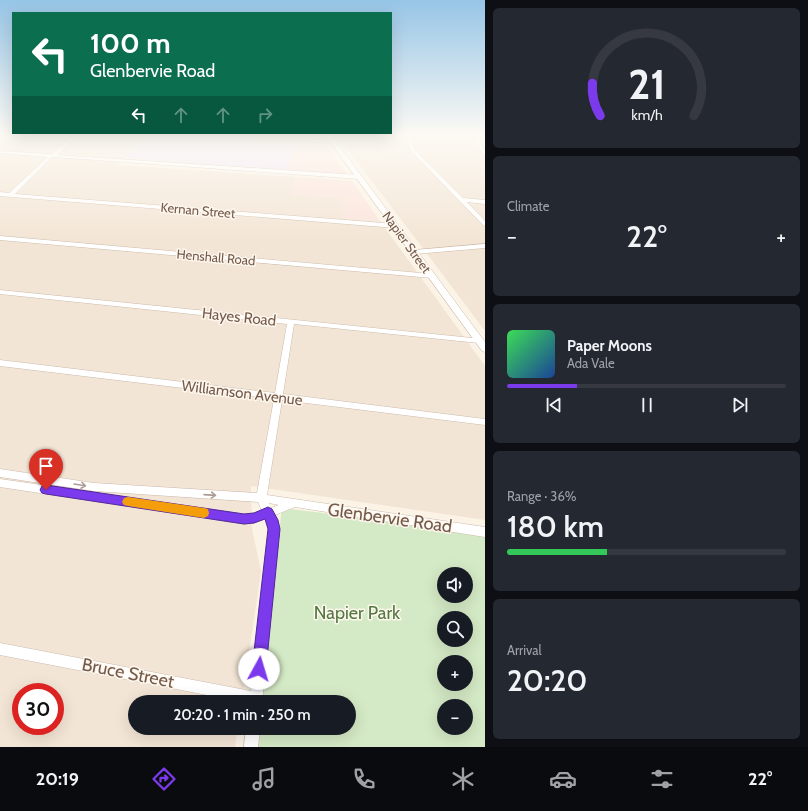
<!DOCTYPE html>
<html lang="en">
<head>
<meta charset="utf-8">
<style>
	body { margin:0; font-family:Cabin,sans-serif; background:#242831; color:#f1f3f6; height:100vh; display:flex; flex-direction:column; font-size:15px; white-space:nowrap }
	* { box-sizing:border-box; margin:0 }
	p { font-size:13px; color:#9ea1a6 }
	.icon { flex:none; width:22px; height:22px; fill:none; stroke:currentColor; stroke-width:2; stroke-linecap:round; stroke-linejoin:round }
	.map { position:relative; flex:1; overflow:hidden }
	.details { display:flex; flex-direction:column; gap:8px; padding:8px; background:#0d0f14; width:323px }
	.details>* { flex:none }
	.top-card { position:absolute; left:12px; top:12px; width:380px; height:122px; border-radius:0px; box-shadow:0 4px 16px #0002; background:#0b6e4f; color:#fff; overflow:hidden }
	.tools { position:absolute; left:437px; top:567px; display:grid; gap:8px }
	.tools a { display:grid; place-items:center; width:36px; height:36px; border-radius:50%; background:#171b24; box-shadow:0 4px 16px #0002; font-size:20px }
	.speed { position:absolute; left:12px; top:683px; display:flex; gap:8px; font-size:20px; font-weight:700; text-align:center }
	.speed>* { display:grid; place-content:center; width:52px; height:52px; border-radius:50%; background:#171b24; box-shadow:0 4px 16px #0002; line-height:1 }
	.speed .limit { border:6px solid #d22; background:#fff; color:#111 }
	.pin { position:absolute; display:grid; place-items:center; width:34px; height:34px; color:#fff; margin:-41px -17px; border-radius:50% 50% 50% 0; rotate:-45deg; box-shadow:0 0 4px #0007 }
	.pin .icon { rotate:45deg }
	.me { position:absolute; width:44px; margin:-22px; rotate:6deg; stroke-linejoin:round; filter:drop-shadow(0 0 3px #0008) }
	.turn { display:flex; align-items:center; gap:14px; height:84px; padding:0 12px; font-size:18px }
	.turn .icon { width:52px; height:52px; stroke-width:2.5 }
	.turn b { display:block; font-size:28px; line-height:34px }
	.lanes { display:flex; align-items:center; height:38px; padding:0 12px; background:#0003; justify-content:center; gap:20px; direction:ltr }
	.lanes .off { opacity:.35 }
	.big { font-size:30px; font-weight:600; line-height:1.1 }
	.details .widget { flex:1; display:flex; flex-direction:column; justify-content:center; gap:6px; min-width:0; padding:0 14px; border-radius:6px; background:#242831 }
	.details .dial { align-items:center; gap:0 }
	.dial svg { height:104px; overflow:visible; fill:none; stroke:#363941; stroke-width:7; stroke-linecap:round; text-anchor:middle }
	.dial text { fill:#f1f3f6; stroke:none }
	.song { display:flex; align-items:center; gap:12px }
	.cover { width:48px; height:48px; border-radius:6px; background:linear-gradient(135deg,hsl(130 70% 55%),hsl(220 70% 35%)) }
	.played { height:4px; border-radius:2px; background:linear-gradient(90deg,#7c3aed 25%,#363941 25%) }
	.keys { display:flex; justify-content:space-around; direction:ltr }
	.heat { display:flex; justify-content:space-between; align-items:center; font-size:22px; direction:ltr }
	.charge { height:6px; border-radius:3px; background:linear-gradient(90deg,#34c759 36%,#363941 0) }
	.trip { position:absolute; left:128px; top:695px; width:228px; height:40px; border-radius:20px; background:#171b24; box-shadow:0 4px 16px #0002; font-weight:600; line-height:40px; text-align:center }
	.tabs { display:flex; height:64px; justify-content:space-around; align-items:center; background:#090b0e; color:#9ea1a6 }
	.tabs .icon { width:28px; height:28px }
	.tabs .current { color:#7c3aed }
	.tabs b { font-size:18px; color:#f1f3f6 }
	main { display:flex; flex:1; min-height:0 }
	.map>svg:first-child { display:block }
</style>
</head>
<body>
<main>
<div class="map">
<svg width="485" height="747" viewBox="0 0 485 747">
	<rect width="100%" height="100%" fill="#fbf3e6"/>
	<path fill="#f3e5d5" fill-rule="evenodd" d="M0,136H143L118,165L295,177L291,194L342,198L341,218L380,221L485,366V520L251,486L252,529L261,571L242,702H135V728H238L235,747H0ZM21,692H55V726H21Z
		M199,136H321L324,141L296,142Z
		M337,136H485V331L416,239Z"/>
	<path fill="#fbe4db" d="M323,141L348,176L287,170L296,142Z
		M295,177L352,181L380,221L341,218L342,198L291,194Z"/>
	<path fill="#f0e3f8" d="M143,136H199L296,142L287,170L124,158Z"/>
	<path fill="#d4e9c5" fill-rule="evenodd" d="M282,508L485,533V747H253L256,728H349V702H259ZM444,574H466V596H444ZM444,618H466V640H444ZM444,662H466V684H444ZM444,706H466V728H444Z"/>
	<g fill="none" stroke-linecap="round" stroke-linejoin="round">
		<defs>
			<path id="minor" d="M72,136H77L57,155L360,175L363,177L360,179L54,157H52L15,194L396,224L399,226L396,228L0,196V192L9,193L48,157L0,153V151L52,154Z
				M230,136H254L333,141L335,142L333,143L232,137Z
				M407,136H411L414,149L463,198L485,200V204L467,202L485,221V226L483,225L410,150Z
				M473,136L477,137L485,150V155L483,154L473,137Z
				M0,236L432,274L435,276L432,278L0,240Z
				M485,244V248L415,254L412,252L415,250Z
				M0,290L482,339L483,341L479,343L294,324L283,394L485,419V425L282,400L267,495L485,527V537L295,507L275,515L279,529L262,702H243L0,655V643L251,691L269,529L266,518L254,523L244,524L0,487V479L244,514L254,513L262,511L258,502L94,491L0,477V469L94,483L257,493L274,399L0,366V360L275,393L287,324L0,294ZM269,503L279,505L271,508Z
				M246,728H260L258,747H244Z"/>
			<path id="tertiary" d="M326,136H332L485,342V352L482,351Z
				M470,136H483L480,138Z"/>
		</defs>
		<use href="#minor" stroke="#cdbbad" stroke-width="1"/>
		<use href="#tertiary" stroke="#cdbbad" stroke-width="1"/>
		<use href="#minor" fill="#fff" fill-rule="evenodd"/>
		<use href="#tertiary" fill="#fff" fill-rule="evenodd"/>
	</g>
	<defs><path id="oneway-shaft" d="M-6 0H5M1.5-3L5.5 0L1.5 3" fill="none" stroke-width="1.6" stroke-linecap="round" stroke-linejoin="round"/></defs>
	<g stroke="#ac9c94">
		<use href="#oneway-shaft" transform="translate(80 485) rotate(9)"/>
		<use href="#oneway-shaft" transform="translate(210 495) rotate(4)"/>
	</g>
	<linearGradient id="sky" x2="0" y2="1"><stop stop-color="#96c5e6"/><stop offset="0.56" stop-color="#fdfaf4"/><stop offset="1" stop-color="#fdfaf4" stop-opacity="0"/></linearGradient>
	<rect width="485" height="241" fill="url(#sky)"/>
	<path fill="#7c3aed" stroke="#51269a" d="M46,485L244,514L254,513L268,507L272,509L278,520L280,529L266,669L264,674L259,676L254,674L252,669L268,529L265,519L254,523L244,524L46,494L42,493L40,490L42,486Z"/>
	<path fill="#f59e0b" d="M128,497L204,508L208,509L209,513L208,516L204,518L128,506L124,505L122,502L124,498Z"/>
	<g text-anchor="middle" dominant-baseline="central" stroke-width="3" stroke-linejoin="round" paint-order="stroke">
		<g font-size="13" fill="#745a4c" stroke="#fef7ed">
			<text transform="translate(198 210) rotate(5)">Kernan Street</text>
			<text transform="translate(407 242) rotate(54)">Napier Street</text>
			<text transform="translate(216 257) rotate(5)">Henshall Road</text>
		</g>
		<g font-size="15" fill="#745a4c" stroke="#fef7ed">
			<text transform="translate(239 317) rotate(6)">Hayes Road</text>
			<text transform="translate(242 393) rotate(7)">Williamson Avenue</text>
		</g>
		<g font-size="18" fill="#745a4c" stroke="#fef7ed">
			<text transform="translate(390 518) rotate(8)">Glenbervie Road</text>
			<text transform="translate(128 673) rotate(11)">Bruce Street</text>
		</g>
		<g font-size="18" fill="#547944" stroke="#fef7ed">
			<text x="357" y="613">Napier Park</text>
		</g>
	</g>
</svg>
<div class="tools">
<a><svg class="icon" aria-label="sound" viewBox="0 0 24 24"><path d="M4 9h4l5-4v14l-5-4H4zM17 9q2 3 0 6"/></svg></a>
<a><svg class="icon" aria-label="search" viewBox="0 0 24 24"><circle cx="10" cy="10" r="6"/><path d="M15 15l6 6"/></svg></a>
<a>+</a>
<a>−</a>
</div>
<div class="speed"><div class="limit">30</div></div>
<div class="pin" style="left:46px;top:490px;background:#d93025"><svg class="icon" aria-label="arrive" viewBox="0 0 24 24"><path d="M6 21V4h12l-3 4 3 4H6"/></svg></div>
<svg class="me" style="left:259px;top:669px" viewBox="-20 -20 40 40"><circle r="19" fill="#fff"/><path d="M0-13L10 11 0 6-10 11z" fill="#7c3aed"/></svg>
<div class="trip">20:20 · 1 min · 250 m</div>
<div class="top-card">
<div class="turn"><svg class="icon" aria-label="left" viewBox="0 0 24 24"><path d="M17 20v-9H6M10 6l-5 5 5 5"/></svg><div><b>100 m</b>Glenbervie Road</div></div>
<div class="lanes"><svg class="icon" aria-label="left" viewBox="0 0 24 24"><path d="M17 20v-9H6M10 6l-5 5 5 5"/></svg><svg class="icon off" aria-label="ahead" viewBox="0 0 24 24"><path d="M12 20V5M6 11l6-6 6 6"/></svg><svg class="icon off" aria-label="ahead" viewBox="0 0 24 24"><path d="M12 20V5M6 11l6-6 6 6"/></svg><svg class="icon off" aria-label="right" viewBox="0 0 24 24"><path d="M7 20v-9h11M14 6l5 5-5 5"/></svg></div>
</div>
</div>
<section class="details">
<div class="widget dial"><svg viewBox="0 0 100 80">
<path d="M14 69A42 42 0 1 1 86 69"/>
<path d="M14 69A42 42 0 0 1 8 44" stroke="#7c3aed"/>
<text x="50" y="56" font-size="32" font-weight="700">21</text>
<text x="50" y="72" font-size="11">km/h</text>
</svg></div>
<div class="widget"><p>Climate</p>
<div class="heat"><a>−</a><b class="big">22°</b><a>+</a></div>
</div>
<div class="widget">
<div class="song"><i class="cover"></i><div><b>Paper Moons</b><p>Ada Vale</p></div></div>
<div class="played"></div>
<div class="keys"><svg class="icon" aria-label="previous" viewBox="0 0 24 24"><path d="M18 5L8 12l10 7zM5 5v14"/></svg><svg class="icon" aria-label="pause" viewBox="0 0 24 24"><path d="M8 5v14M16 5v14"/></svg><svg class="icon" aria-label="next" viewBox="0 0 24 24"><path d="M6 5l10 7-10 7zM19 5v14"/></svg></div>
</div>
<div class="widget"><p>Range · 36%</p><b class="big">180 km</b><div class="charge"></div></div>
<div class="widget"><p>Arrival</p><b class="big">20:20</b></div>
</section>
</main>
<nav class="tabs">
<b>20:19</b>
<svg class="icon current" aria-label="directions" viewBox="0 0 24 24"><path d="M12 3l9 9-9 9-9-9zM9 14v-3h6M13 9l2 2-2 2"/></svg>
<svg class="icon" aria-label="music" viewBox="0 0 24 24"><path d="M9 18V5l10-2v13"/><circle cx="6" cy="18" r="3"/><circle cx="16" cy="16" r="3"/></svg>
<svg class="icon" aria-label="phone" viewBox="0 0 24 24"><path d="M5 4h4l2 5-3 2q2 4 5 5l2-3 5 2v4C11 20 4 13 5 4z"/></svg>
<svg class="icon" aria-label="climate" viewBox="0 0 24 24"><path d="M12 3v18M4 7l16 10M4 17L20 7"/></svg>
<svg class="icon" aria-label="car" viewBox="0 0 24 24"><path d="M5 17H2v-5l4-1 3-4h7l3 4 3 1v5h-3M9 17h6M6 11h13"/><circle cx="7" cy="17" r="2"/><circle cx="17" cy="17" r="2"/></svg>
<svg class="icon" aria-label="filters" viewBox="0 0 24 24"><path d="M4 7h16M4 17h16"/><circle cx="9" cy="7" r="2"/><circle cx="15" cy="17" r="2"/></svg>
<b>22°</b>
</nav>
</body>
</html>
